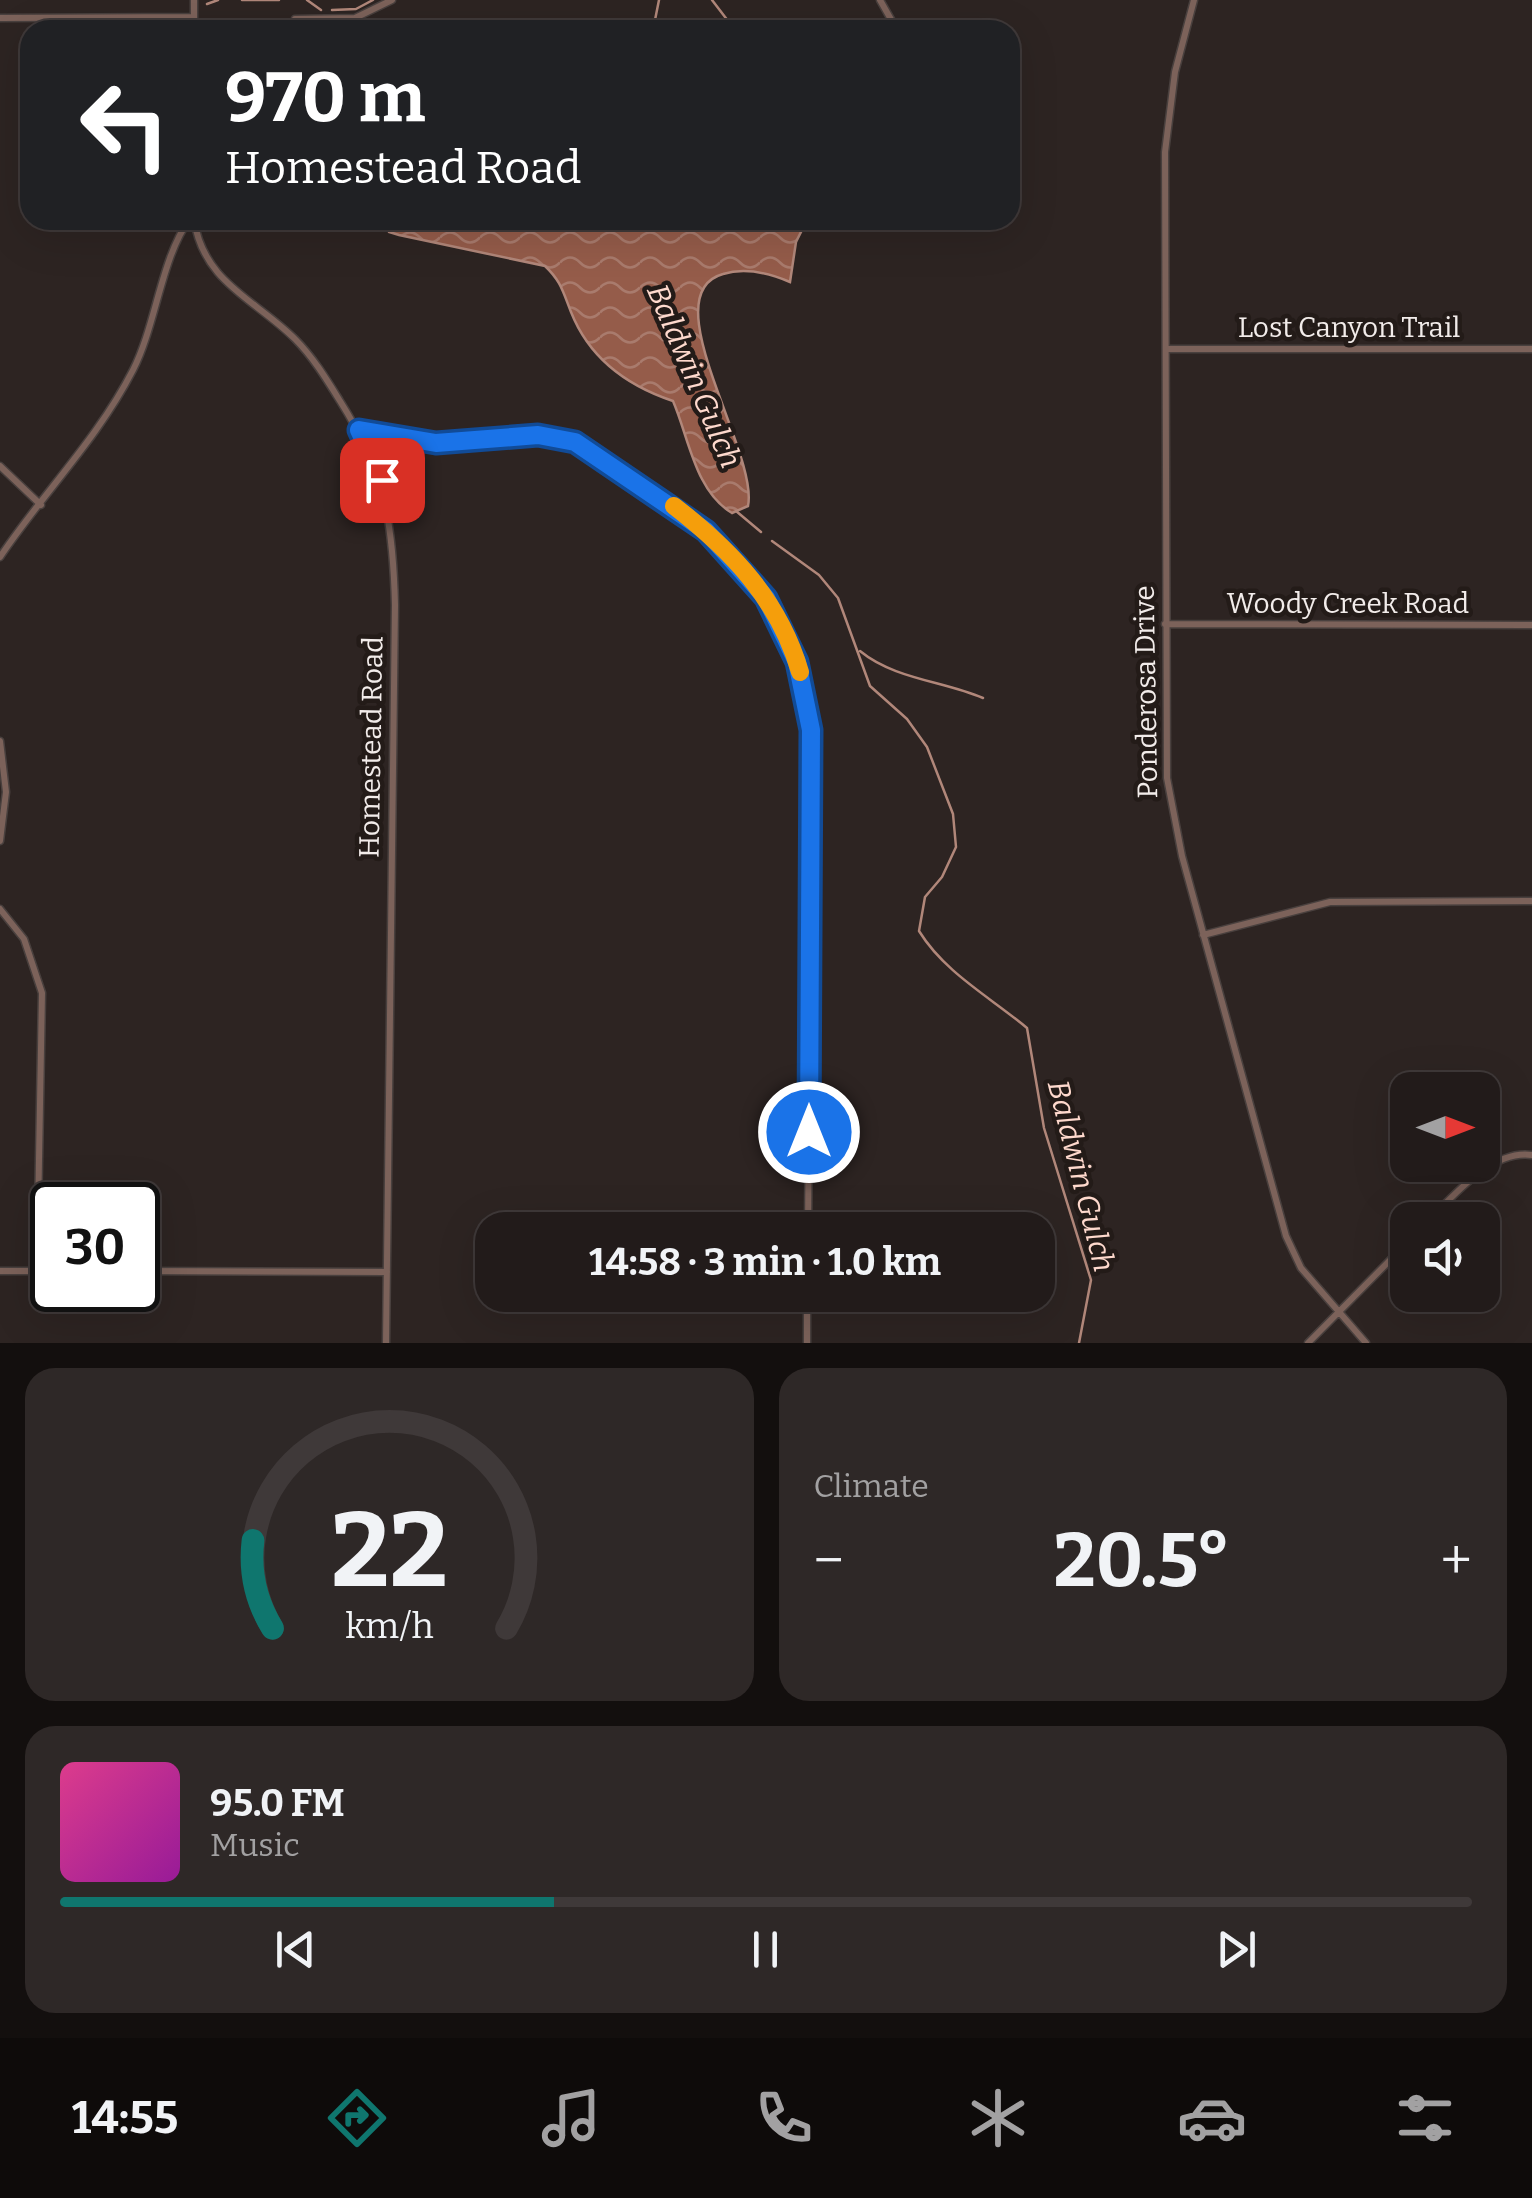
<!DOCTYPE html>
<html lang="en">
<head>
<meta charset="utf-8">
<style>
	body { margin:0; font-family:Bitter,serif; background:#2e2827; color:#f1f3f6; height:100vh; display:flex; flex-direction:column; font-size:38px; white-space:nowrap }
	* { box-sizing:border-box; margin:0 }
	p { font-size:32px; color:#a2a1a2 }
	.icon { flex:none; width:55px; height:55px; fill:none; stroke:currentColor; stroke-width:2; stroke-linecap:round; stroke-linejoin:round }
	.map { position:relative; height:1343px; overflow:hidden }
	.panel { display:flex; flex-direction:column; gap:25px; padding:25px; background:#130f0e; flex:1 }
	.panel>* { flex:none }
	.top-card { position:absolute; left:20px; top:20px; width:1000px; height:210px; border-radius:30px; box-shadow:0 10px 40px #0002,0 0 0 2px #3f3939; background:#202124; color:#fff; overflow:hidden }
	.needle { width:65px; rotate:90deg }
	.buttons { position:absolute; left:1390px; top:1072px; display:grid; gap:20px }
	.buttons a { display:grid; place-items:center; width:110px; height:110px; border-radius:20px; background:#221b1a; box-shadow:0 10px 40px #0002,0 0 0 2px #3f3939; font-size:50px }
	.speed { position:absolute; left:30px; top:1182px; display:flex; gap:20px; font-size:50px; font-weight:700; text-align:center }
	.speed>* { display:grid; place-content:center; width:130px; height:130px; border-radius:50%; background:#221b1a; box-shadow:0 10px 40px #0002,0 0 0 2px #3f3939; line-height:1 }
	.speed .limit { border:5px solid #111; border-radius:15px; background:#fff; color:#111 }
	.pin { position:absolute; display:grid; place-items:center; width:85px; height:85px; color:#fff; margin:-42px; border-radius:20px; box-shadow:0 5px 15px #0006 }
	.me { position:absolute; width:110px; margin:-55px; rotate:0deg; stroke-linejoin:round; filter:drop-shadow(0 0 8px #0008) }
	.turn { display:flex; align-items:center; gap:35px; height:210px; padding:0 40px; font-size:45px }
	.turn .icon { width:130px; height:130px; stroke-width:2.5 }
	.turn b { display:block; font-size:70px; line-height:85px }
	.big { font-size:75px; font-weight:700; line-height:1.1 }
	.panel .tile { flex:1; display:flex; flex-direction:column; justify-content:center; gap:15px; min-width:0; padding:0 35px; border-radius:30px; background:#2e2827 }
	.panel .dial { align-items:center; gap:0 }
	.dial svg { height:260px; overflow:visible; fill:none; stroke:#3f3939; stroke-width:7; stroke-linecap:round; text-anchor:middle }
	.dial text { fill:#f1f3f6; stroke:none }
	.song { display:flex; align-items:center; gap:30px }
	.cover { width:120px; height:120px; border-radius:15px; background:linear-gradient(135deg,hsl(330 70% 55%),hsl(300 70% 35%)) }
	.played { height:10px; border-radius:5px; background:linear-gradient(90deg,#0f766e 35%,#3f3939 35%) }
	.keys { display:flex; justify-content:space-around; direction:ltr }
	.heat { display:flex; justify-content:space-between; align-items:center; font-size:55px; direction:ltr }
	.panel .tiles { flex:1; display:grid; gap:25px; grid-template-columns:1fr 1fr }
	.tile:last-child { grid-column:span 2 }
	.trip { position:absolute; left:475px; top:1212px; width:580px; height:100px; border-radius:30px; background:#221b1a; box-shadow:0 10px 40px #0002,0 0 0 2px #3f3939; font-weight:700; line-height:100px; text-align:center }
	.tab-bar { display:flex; height:160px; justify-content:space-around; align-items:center; background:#0e0b0a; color:#a2a1a2 }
	.tab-bar .icon { width:70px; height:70px }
	.tab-bar .current { color:#0f766e }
	.tab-bar b { font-size:45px; color:#f1f3f6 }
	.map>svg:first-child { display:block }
</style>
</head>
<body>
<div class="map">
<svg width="1532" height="1343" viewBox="0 0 1532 1343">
	<defs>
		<pattern id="water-waves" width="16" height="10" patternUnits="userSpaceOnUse" patternTransform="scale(2.5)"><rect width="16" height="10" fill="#955c4a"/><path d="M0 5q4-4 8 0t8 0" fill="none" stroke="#a97b6d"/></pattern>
	</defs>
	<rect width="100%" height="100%" fill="#2d2422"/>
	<path fill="url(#water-waves)" stroke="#b1877a" stroke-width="2.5" d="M385,220H807L796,242L790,282C769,273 746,267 723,274C651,294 759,452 748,506L732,513C695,491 689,438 673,401C628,386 590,360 571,312C563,292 561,281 545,266L399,235L389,232Z"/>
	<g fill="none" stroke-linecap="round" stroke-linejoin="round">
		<path stroke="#b1877a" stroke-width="2.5" d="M242,0H279
			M307,0L321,10
			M712,0L735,30
			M207,4L218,0
			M332,10L356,9L373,0
			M653,30L659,0
			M736,511L761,532
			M772,541L819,575L838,598L870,686L907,719L927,747L953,814L956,847L942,877L925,897L919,931C945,973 990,997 1027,1028L1044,1128L1091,1280L1079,1343
			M860,651C894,679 943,681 983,698"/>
		<defs>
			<path id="minor" d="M194,0V30
				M880,0L897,30
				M1194,0L1175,72L1165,152L1167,778L1182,856L1286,1236L1301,1268L1366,1343
				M0,18L194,17
				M295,19L355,18L392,0
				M194,220C204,283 255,299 295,339C313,357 327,380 340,401C385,472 393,522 395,605L386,1343
				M1167,349H1532
				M359,431C399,442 438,444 479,440C504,438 531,432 555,436C587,441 615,465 641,483C740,551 803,619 812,745L808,1230
				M0,466L41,505
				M0,557C43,493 97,440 133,370C156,325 161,259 189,220
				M1165,624L1532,625
				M0,741L6,792L0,841
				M0,909L24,939L42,993L37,1271
				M1203,935L1330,902L1532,901
				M1429,1220C1454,1195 1493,1149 1532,1155
				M0,1271H52
				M138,1271L387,1272
				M807,1343V1295
				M1308,1343L1408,1242"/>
		</defs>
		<use href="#minor" stroke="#49403e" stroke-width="9"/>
		<use href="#minor" stroke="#7c625a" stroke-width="6"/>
	</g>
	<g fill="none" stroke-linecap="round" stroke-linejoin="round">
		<defs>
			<path id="route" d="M382,480L359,430L436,443L538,435L575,442L706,531L766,598L797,662L811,730L809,1132"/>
		</defs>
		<use href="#route" stroke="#114b97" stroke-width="25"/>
		<use href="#route" stroke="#1a73e8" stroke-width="18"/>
		<path stroke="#f59e0b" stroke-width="18" d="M674,506C732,551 779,600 800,672"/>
	</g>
	<g text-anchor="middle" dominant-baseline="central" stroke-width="9" stroke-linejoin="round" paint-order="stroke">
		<g font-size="28" fill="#f2ecea" stroke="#231b18">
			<text x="1349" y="327">Lost Canyon Trail</text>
			<text x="1348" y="603">Woody Creek Road</text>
			<text transform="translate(1146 692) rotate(-91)">Ponderosa Drive</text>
			<text transform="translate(371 747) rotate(-89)">Homestead Road</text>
		</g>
		<g font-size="30" font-style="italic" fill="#fed9cd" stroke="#231b18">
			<text transform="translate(694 376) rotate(67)">Baldwin Gulch</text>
			<text transform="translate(1081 1176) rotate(76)">Baldwin Gulch</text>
		</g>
	</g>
</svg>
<div class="buttons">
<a><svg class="needle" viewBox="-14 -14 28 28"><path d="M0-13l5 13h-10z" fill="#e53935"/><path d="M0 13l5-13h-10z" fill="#a2a1a2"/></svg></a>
<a><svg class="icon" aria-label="sound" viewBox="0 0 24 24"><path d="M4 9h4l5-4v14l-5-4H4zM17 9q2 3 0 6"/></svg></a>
</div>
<div class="speed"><div class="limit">30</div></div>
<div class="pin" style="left:382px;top:480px;background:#d93025"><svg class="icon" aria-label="arrive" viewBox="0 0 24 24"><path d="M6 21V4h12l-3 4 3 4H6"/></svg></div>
<svg class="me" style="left:809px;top:1132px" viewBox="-20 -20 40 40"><circle r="17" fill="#1a73e8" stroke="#fff" stroke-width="3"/><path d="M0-11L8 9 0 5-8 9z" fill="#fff"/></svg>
<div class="trip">14:58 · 3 min · 1.0 km</div>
<div class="top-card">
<div class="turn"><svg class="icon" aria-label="left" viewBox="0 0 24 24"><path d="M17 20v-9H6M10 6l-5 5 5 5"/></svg><div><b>970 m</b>Homestead Road</div></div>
</div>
</div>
<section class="panel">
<div class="tiles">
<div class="tile dial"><svg viewBox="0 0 100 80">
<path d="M14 69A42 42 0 1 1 86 69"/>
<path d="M14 69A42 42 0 0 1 8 42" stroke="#0f766e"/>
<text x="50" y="56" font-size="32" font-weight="700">22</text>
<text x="50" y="72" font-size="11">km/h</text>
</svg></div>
<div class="tile"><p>Climate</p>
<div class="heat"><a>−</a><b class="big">20.5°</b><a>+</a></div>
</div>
<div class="tile">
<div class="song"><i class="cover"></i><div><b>95.0 FM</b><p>Music</p></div></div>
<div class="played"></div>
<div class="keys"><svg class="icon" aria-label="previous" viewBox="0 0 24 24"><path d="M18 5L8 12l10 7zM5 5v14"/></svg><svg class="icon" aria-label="pause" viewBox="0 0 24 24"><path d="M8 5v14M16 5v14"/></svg><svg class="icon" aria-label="next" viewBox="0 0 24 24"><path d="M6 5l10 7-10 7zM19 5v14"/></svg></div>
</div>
</div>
</section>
<nav class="tab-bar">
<b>14:55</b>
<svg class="icon current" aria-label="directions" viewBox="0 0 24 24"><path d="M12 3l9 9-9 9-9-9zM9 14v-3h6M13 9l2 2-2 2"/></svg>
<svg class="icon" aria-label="music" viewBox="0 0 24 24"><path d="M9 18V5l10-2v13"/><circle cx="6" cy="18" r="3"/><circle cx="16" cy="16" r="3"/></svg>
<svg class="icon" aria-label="phone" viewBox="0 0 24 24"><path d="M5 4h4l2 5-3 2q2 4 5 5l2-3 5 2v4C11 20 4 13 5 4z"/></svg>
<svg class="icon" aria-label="climate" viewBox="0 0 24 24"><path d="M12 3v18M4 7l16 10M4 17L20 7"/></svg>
<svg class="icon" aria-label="car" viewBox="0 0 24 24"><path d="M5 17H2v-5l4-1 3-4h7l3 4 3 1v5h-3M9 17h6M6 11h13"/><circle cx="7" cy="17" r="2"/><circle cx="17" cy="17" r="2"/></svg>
<svg class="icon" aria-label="filters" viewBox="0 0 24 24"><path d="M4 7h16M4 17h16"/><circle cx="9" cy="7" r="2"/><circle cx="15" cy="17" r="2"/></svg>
</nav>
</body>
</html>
